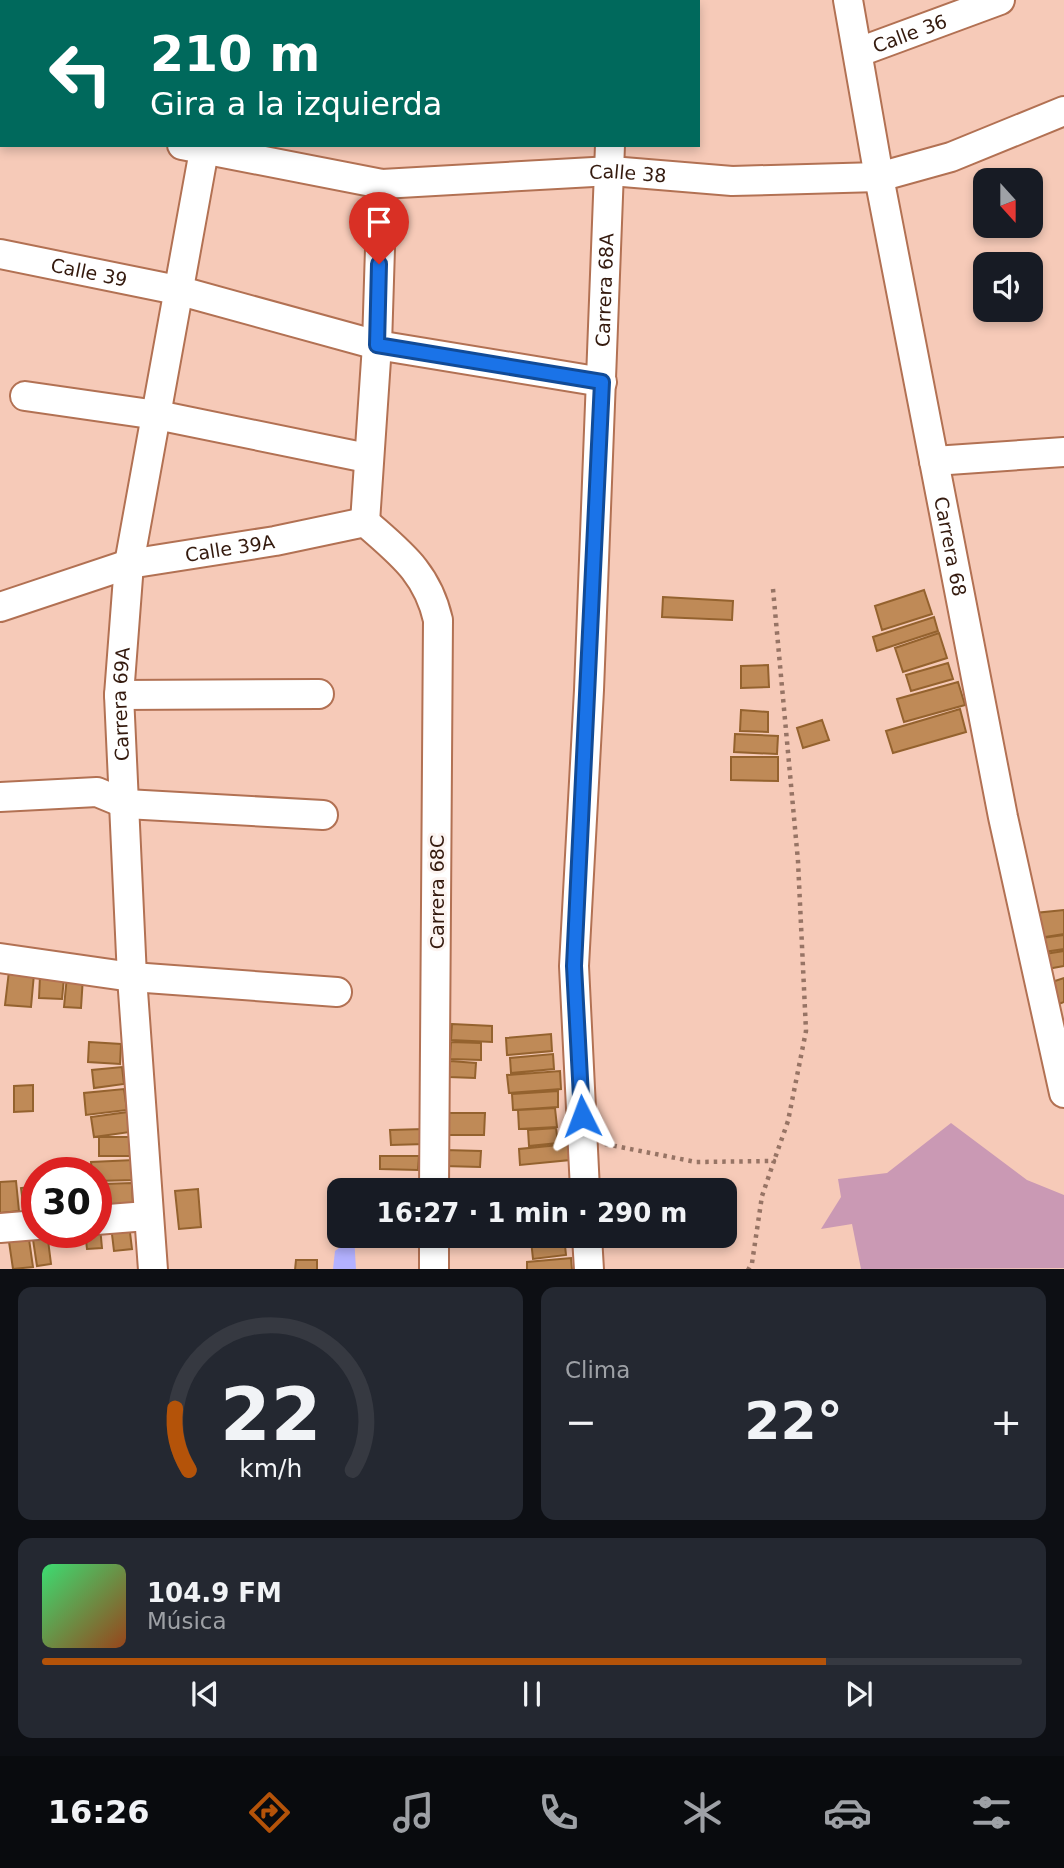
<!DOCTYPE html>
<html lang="es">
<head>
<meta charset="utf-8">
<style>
	body { margin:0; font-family:"DejaVu Sans",sans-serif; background:#242831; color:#f1f3f6; height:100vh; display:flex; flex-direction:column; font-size:26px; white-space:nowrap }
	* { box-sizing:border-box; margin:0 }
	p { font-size:23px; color:#9ea1a6 }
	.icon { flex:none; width:38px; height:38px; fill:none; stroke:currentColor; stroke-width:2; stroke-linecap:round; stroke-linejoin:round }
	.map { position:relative; height:1269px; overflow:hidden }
	.details { display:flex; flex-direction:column; gap:18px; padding:18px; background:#0d0f14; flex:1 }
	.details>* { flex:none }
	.banner { position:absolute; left:0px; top:0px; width:700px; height:147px; box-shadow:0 4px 10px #0003; background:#00695c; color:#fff; overflow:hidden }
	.needle { width:46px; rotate:159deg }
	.tools { position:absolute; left:973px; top:168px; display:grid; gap:14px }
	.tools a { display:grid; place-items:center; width:70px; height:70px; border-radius:14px; background:#171b24; box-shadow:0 4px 10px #0003; font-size:35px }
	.speed { position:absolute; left:21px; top:1157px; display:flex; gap:14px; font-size:35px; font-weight:700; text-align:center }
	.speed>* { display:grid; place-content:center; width:91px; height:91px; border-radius:50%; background:#171b24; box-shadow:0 4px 10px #0003; line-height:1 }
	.speed .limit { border:10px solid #d22; background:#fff; color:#111 }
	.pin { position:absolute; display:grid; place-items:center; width:60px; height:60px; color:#fff; margin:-72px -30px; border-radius:50% 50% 50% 0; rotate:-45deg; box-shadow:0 0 7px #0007 }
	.pin .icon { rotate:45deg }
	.me { position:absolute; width:77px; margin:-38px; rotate:357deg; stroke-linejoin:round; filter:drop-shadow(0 0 5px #0008) }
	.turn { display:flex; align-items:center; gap:24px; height:147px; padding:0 35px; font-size:32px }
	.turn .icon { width:91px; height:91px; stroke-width:2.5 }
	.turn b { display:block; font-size:49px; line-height:60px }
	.big { font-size:52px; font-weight:800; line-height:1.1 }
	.details .widget { flex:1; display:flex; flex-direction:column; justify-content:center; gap:10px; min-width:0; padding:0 24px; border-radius:14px; background:#242831 }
	.details .dial { align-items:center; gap:0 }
	.dial svg { height:182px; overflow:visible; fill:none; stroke:#363941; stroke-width:7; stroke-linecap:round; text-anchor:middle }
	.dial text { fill:#f1f3f6; stroke:none }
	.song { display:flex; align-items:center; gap:21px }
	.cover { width:84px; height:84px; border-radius:10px; background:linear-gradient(135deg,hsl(140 70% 55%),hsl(20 70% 35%)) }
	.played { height:7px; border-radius:4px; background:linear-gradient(90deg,#b45309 80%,#363941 80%) }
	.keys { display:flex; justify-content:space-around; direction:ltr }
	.heat { display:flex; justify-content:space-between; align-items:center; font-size:38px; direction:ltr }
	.details .tiles { flex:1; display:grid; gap:18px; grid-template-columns:1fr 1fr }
	.widget:last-child { grid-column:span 2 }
	.trip { position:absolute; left:327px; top:1178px; width:410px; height:70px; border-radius:14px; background:#171b24; box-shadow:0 4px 10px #0003; font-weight:800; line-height:70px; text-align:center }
	.tabs { display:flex; height:112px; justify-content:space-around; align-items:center; background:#090b0e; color:#9ea1a6 }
	.tabs .icon { width:49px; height:49px }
	.tabs .current { color:#b45309 }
	.tabs b { font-size:32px; color:#f1f3f6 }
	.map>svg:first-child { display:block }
</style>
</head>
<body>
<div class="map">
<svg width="1064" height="1270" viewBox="0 0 1064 1270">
	<rect width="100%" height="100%" fill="#f6cab8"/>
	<path fill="#ca99b4" d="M951,1123L1027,1180L1064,1195V1268L861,1269L852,1224L821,1229L841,1197L838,1179L887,1173Z"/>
	<path fill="#b3b1ff" d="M354,1236L356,1269H333L335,1251Z"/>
	<path fill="#bf8a57" stroke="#94622e" stroke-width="2" d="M924,590L932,614L882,630L875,606Z
		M663,597L733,601L732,620L662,617Z
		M934,617L938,631L877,651L873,637Z
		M939,633L947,658L903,672L895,648Z
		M948,663L953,679L911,691L906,675Z
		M768,665L769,687L741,688V666Z
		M958,682L965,705L904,722L897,699Z
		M960,709L966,732L893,753L886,731Z
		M741,710L768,712V732L740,731Z
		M822,720L829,740L803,748L797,728Z
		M735,734L778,736L777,754L734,752Z
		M731,757H778V781L731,780Z
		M1064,910V934L1039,938L1035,913Z
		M1064,935V949L1044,952L1042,938Z
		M1064,951V966L1047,969L1045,954Z
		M9,971L34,974L31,1007L5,1005Z
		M40,976L64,978L62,999L39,998Z
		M67,976L83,977L81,1008L64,1007Z
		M1064,978V1002L1059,1004L1052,982Z
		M452,1024L492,1026V1042L451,1040Z
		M551,1034L552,1051L507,1055L506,1038Z
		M89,1042L121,1044L120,1064L88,1062Z
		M451,1042L481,1043V1060L450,1059Z
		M553,1054L554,1069L511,1073L510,1058Z
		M450,1061L476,1063L475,1078L449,1077Z
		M122,1067L124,1084L94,1088L92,1070Z
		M560,1071L561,1089L509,1093L507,1075Z
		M33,1085V1111L14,1112V1086Z
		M124,1089L127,1110L86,1115L84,1093Z
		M558,1091V1107L513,1110L512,1094Z
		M555,1108L557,1127L519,1129L518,1110Z
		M128,1112L130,1132L94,1137L91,1117Z
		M445,1113H485L484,1135H445Z
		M556,1128L558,1143L529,1146L528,1130Z
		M424,1129L425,1144L391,1145L390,1130Z
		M99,1137H133V1156H99Z
		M569,1144L570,1160L520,1165L519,1149Z
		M444,1150L481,1151L480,1167L444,1166Z
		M380,1156H419L418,1170L380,1169Z
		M134,1160V1180L96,1181V1172H92L91,1162Z
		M16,1181L19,1211L0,1213V1182Z
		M132,1183L133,1204L103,1205V1184Z
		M37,1186V1208L24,1210L21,1188Z
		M198,1189L201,1227L179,1229L175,1191Z
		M129,1224L132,1249L114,1251L111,1226Z
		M100,1227L102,1248L87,1249L85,1232H96Z
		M28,1232L33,1267L13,1269L8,1235Z
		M47,1232L51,1264L37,1266L32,1233Z
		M392,1236H422V1241H392Z
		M564,1236L566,1255L533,1259L531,1240Z
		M571,1258L572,1270H527V1262Z
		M296,1260H317V1270H295Z"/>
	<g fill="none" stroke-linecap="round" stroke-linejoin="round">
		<defs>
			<g id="minor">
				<path d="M85,0L93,2"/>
				<path d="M472,0V2"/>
				<path id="s1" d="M848,0L879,177L1003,817L1064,1093"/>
				<path d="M239,2L240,0"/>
				<path d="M315,2V0"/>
				<path d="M605,2V0"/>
				<path id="s2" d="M859,52L1000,0"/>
				<path d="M0,112H2"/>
				<path id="s3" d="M182,145L382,184L611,171L732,181L879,177L951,157L1064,111"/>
				<path id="s4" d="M0,254L177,290L377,345L602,382"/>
				<path d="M25,396L157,415L367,458"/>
				<path d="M934,461L1064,452"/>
				<path d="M365,522L377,345L382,184"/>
				<path id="s5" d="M0,607L129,564L275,541L365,522C400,553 427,572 438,620L434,1190"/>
				<path d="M119,695L319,694"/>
				<path d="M0,797L97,792L126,804L323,815"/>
				<path d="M0,958L132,977L337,992"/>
				<path id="s6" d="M585,1190L574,966L589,690L610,145"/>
				<path d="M96,1220L147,1216"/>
				<path d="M0,1228L37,1225"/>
				<path d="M587,1236L589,1270"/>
				<path id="s7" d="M153,1270L132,977L119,695L129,564L205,145"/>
				<path d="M434,1270V1236"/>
			</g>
		</defs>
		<use href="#minor" stroke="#b27153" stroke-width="32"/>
		<path stroke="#977465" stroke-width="4.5" stroke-dasharray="3.5 5" stroke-linecap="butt" d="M773,589L798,861L806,1031L788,1121L774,1161
			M605,1144L696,1162L774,1161L762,1196L752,1263L748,1270"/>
		<use href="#minor" stroke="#fff" stroke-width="28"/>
	</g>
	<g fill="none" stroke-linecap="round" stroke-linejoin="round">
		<defs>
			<path id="route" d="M379,264L377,345L602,382L574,966L582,1116"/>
		</defs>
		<use href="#route" stroke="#114b97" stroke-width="18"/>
		<use href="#route" stroke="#1a73e8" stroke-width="12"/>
	</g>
	<g text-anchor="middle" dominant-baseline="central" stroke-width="6" stroke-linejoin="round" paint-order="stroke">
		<g font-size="19" fill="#341a0e" stroke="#fcf4f1">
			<text stroke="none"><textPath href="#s2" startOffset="54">Calle 36</textPath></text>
			<text stroke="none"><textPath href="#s3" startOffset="450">Calle 38</textPath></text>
			<text stroke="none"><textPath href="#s4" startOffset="91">Calle 39</textPath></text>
			<text stroke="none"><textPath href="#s6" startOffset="901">Carrera 68A</textPath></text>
			<text stroke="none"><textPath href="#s1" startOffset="556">Carrera 68</textPath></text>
			<text stroke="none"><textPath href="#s5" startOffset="238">Calle 39A</textPath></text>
			<text stroke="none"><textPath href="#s7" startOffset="567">Carrera 69A</textPath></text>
			<text transform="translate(437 892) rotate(-90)">Carrera 68C</text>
		</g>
	</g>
</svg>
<div class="tools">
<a><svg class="needle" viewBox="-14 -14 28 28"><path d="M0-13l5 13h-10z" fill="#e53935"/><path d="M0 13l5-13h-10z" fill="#9ea1a6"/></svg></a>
<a><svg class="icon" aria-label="sound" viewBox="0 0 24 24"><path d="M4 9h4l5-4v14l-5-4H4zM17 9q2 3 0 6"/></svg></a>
</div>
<div class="speed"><div class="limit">30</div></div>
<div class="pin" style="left:379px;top:264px;background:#d93025"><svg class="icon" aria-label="arrive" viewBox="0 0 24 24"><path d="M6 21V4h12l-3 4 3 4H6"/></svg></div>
<svg class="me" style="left:582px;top:1116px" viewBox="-20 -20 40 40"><path d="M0-17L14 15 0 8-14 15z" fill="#1a73e8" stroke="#fff" stroke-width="4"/></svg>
<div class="trip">16:27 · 1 min · 290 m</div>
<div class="banner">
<div class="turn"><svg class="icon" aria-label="left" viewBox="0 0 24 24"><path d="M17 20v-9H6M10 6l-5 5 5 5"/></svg><div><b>210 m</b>Gira a la izquierda</div></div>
</div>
</div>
<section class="details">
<div class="tiles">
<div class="widget dial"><svg viewBox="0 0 100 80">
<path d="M14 69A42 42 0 1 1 86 69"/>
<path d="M14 69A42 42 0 0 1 8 42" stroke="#b45309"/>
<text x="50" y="56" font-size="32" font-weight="700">22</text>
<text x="50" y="72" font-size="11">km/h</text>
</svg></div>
<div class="widget"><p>Clima</p>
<div class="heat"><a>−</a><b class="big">22°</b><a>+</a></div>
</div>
<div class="widget">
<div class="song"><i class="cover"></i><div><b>104.9 FM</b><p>Música</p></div></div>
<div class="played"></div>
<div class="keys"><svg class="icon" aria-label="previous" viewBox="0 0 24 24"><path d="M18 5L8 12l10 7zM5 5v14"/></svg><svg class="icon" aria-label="pause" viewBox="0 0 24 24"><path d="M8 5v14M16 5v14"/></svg><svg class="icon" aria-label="next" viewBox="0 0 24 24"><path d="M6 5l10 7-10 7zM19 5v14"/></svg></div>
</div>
</div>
</section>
<nav class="tabs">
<b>16:26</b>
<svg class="icon current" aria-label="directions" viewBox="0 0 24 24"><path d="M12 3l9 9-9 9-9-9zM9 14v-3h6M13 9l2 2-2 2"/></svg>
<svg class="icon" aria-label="music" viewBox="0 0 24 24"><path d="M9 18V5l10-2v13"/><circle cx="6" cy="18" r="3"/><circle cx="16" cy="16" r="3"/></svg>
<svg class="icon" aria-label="phone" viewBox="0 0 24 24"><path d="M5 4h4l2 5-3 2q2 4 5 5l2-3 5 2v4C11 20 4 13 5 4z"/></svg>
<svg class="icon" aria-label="climate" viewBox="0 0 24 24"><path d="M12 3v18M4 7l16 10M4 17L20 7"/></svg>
<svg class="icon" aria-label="car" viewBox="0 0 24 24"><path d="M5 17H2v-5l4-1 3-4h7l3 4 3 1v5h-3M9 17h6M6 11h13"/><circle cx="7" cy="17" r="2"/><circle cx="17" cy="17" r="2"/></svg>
<svg class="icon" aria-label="filters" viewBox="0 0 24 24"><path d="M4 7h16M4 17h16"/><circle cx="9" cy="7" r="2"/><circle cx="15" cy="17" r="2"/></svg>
</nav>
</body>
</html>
